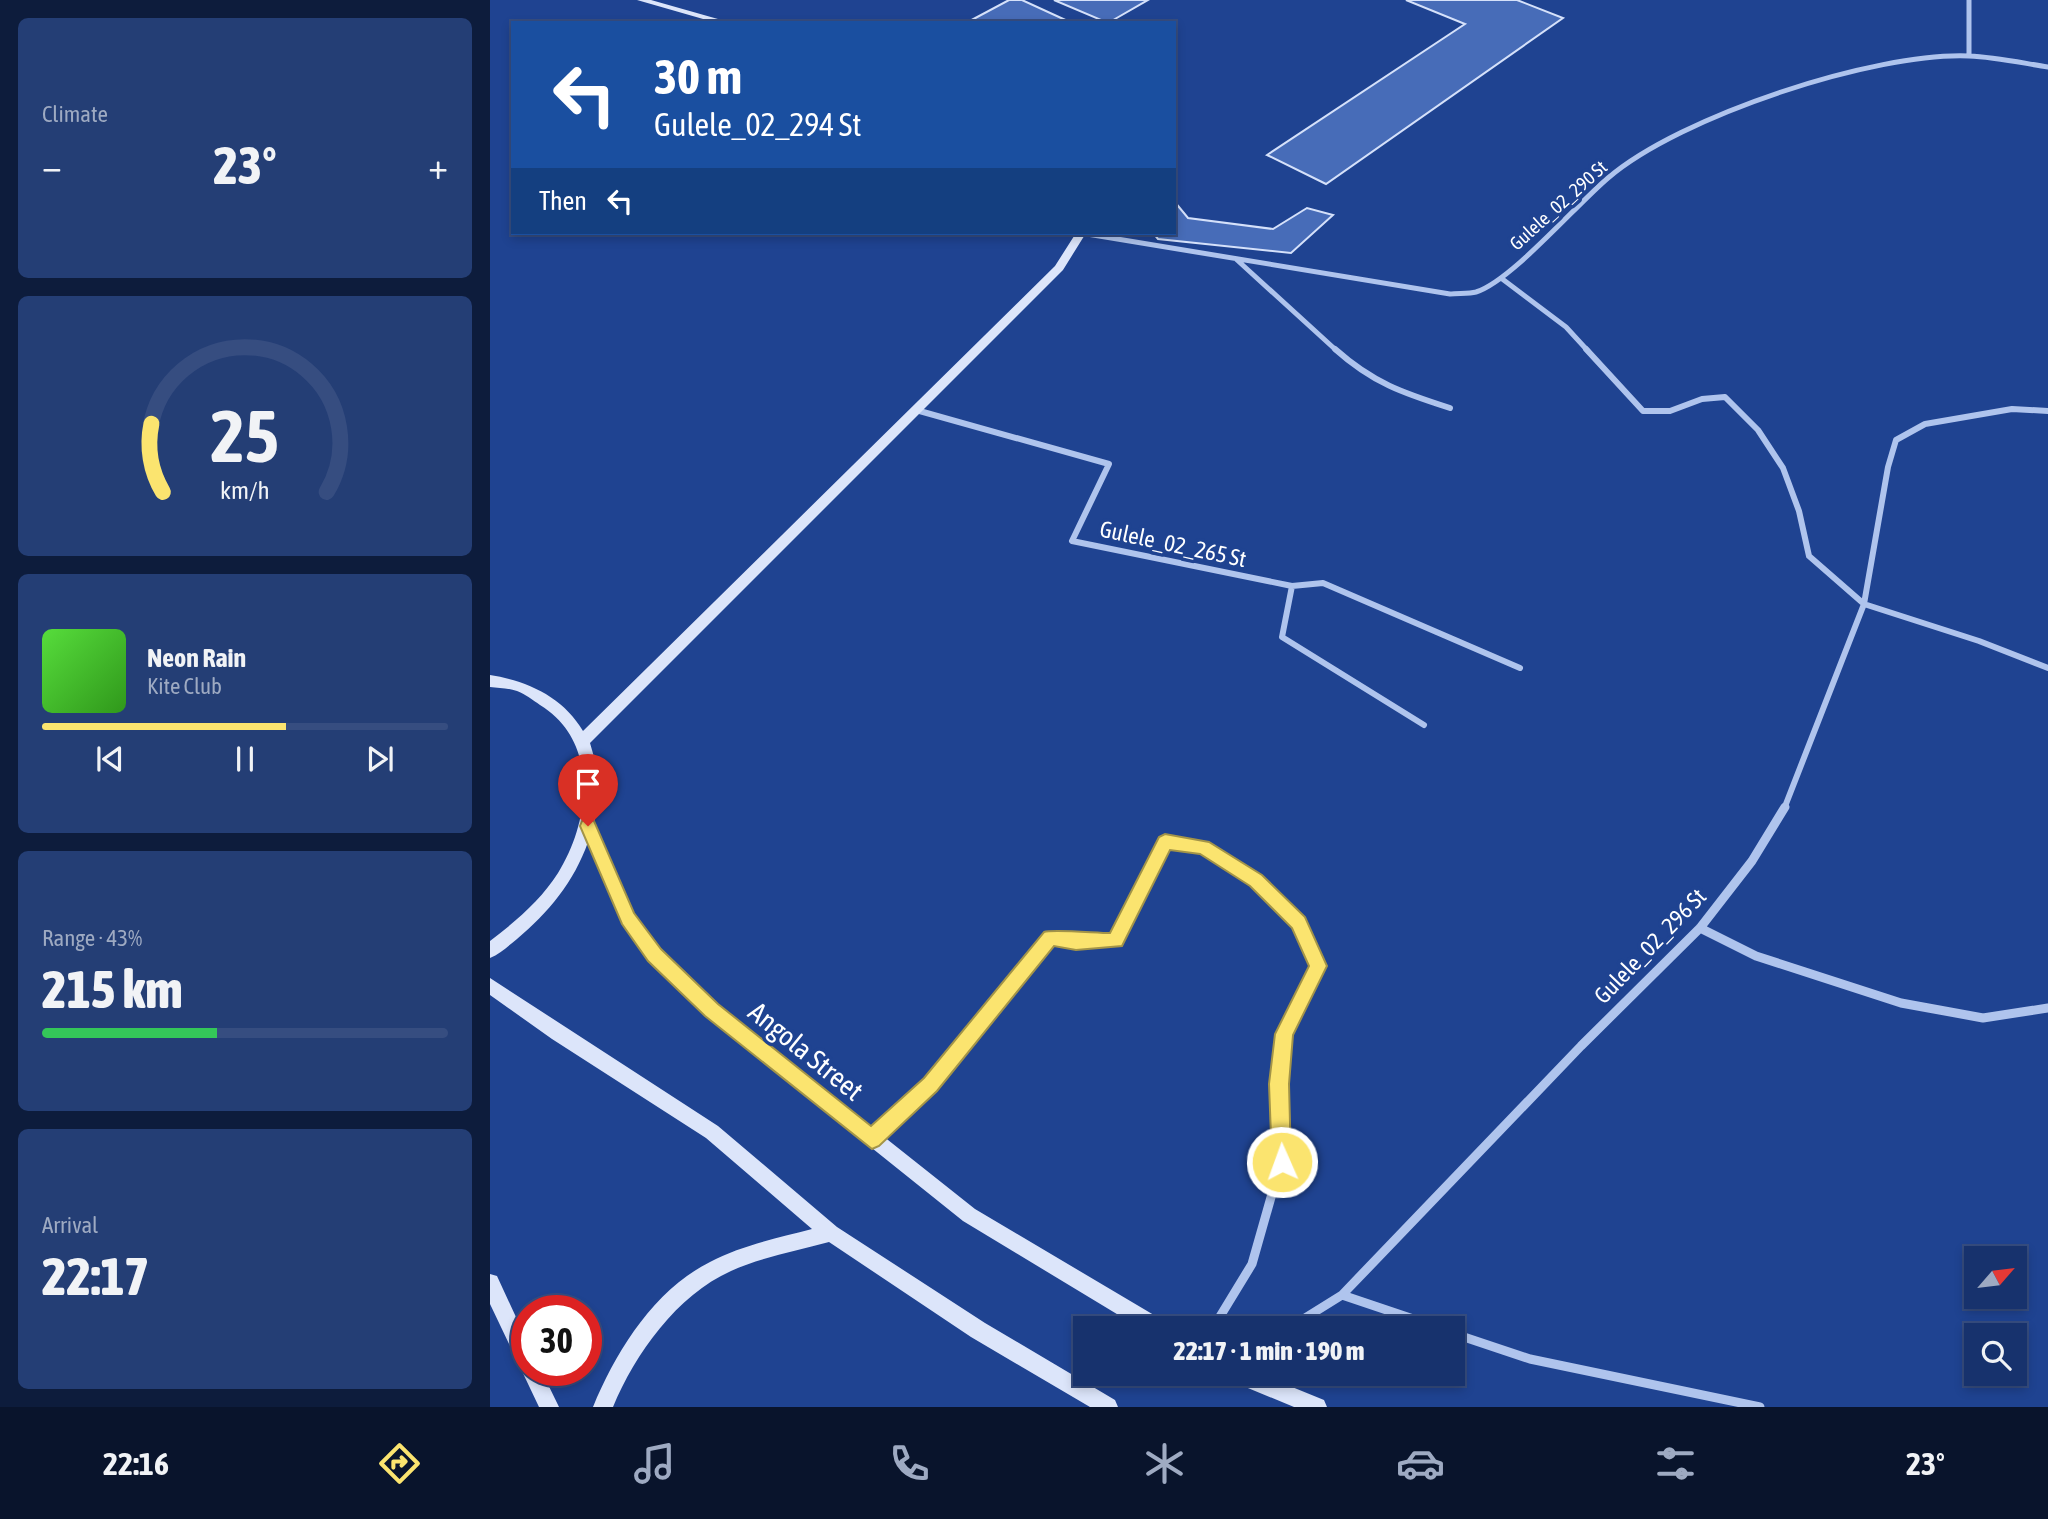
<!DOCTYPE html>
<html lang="en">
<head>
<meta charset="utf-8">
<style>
	body { margin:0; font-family:"Asap Condensed",sans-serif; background:#243e75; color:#f1f3f6; height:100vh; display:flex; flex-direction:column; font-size:26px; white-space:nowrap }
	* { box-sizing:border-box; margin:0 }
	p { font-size:23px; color:#9eaac2 }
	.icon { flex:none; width:38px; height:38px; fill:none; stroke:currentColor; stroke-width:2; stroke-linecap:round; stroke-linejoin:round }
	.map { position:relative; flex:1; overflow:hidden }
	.sheet { display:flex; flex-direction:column; gap:18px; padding:18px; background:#0d1c3c; width:490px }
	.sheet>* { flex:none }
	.top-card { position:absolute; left:21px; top:21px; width:665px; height:214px; border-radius:0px; box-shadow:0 4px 10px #0003,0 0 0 2px #364d80; background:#1a4fa0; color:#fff; overflow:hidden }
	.needle { width:46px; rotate:62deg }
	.tools { position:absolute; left:1474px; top:1246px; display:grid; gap:14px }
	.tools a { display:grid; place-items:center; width:63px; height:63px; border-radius:0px; background:#17326d; box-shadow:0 4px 10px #0003,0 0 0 2px #364d80; font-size:35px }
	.speed { position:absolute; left:21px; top:1295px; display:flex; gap:14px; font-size:35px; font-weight:700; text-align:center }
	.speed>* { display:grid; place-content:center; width:91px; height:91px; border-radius:50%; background:#17326d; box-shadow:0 4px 10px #0003,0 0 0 2px #364d80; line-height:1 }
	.speed .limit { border:10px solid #d22; background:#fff; color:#111 }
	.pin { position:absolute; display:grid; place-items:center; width:60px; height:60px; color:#fff; margin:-72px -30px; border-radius:50% 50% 50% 0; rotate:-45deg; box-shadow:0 0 7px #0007 }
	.pin .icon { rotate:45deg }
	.me { position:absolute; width:77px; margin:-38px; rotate:358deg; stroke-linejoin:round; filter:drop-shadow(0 0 5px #0008) }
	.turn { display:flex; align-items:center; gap:24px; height:147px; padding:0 28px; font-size:32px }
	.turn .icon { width:91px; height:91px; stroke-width:2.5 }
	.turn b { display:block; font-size:49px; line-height:60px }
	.then { display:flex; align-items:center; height:66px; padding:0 28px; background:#0003; gap:14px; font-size:26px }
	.big { font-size:52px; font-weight:800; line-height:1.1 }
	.sheet .card { flex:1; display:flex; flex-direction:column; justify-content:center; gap:10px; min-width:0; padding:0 24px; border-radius:10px; background:#243e75 }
	.sheet .dial { align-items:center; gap:0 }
	.dial svg { height:182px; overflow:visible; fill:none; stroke:#364d80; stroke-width:7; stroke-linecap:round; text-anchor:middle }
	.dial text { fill:#f1f3f6; stroke:none }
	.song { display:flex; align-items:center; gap:21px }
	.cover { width:84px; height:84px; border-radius:10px; background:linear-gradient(135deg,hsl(110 70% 55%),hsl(110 70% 35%)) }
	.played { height:7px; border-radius:4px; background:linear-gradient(90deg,#fbe46f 60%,#364d80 60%) }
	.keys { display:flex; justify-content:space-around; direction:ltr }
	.heat { display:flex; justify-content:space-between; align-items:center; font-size:38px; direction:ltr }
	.charge { height:10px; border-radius:5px; background:linear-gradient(90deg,#34c759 43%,#364d80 0) }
	.trip { position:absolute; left:583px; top:1316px; width:392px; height:70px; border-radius:0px; background:#17326d; box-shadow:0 4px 10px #0003,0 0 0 2px #364d80; font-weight:800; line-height:70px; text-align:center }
	.dock { display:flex; height:112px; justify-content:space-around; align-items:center; background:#09142c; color:#9eaac2 }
	.dock .icon { width:49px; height:49px }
	.dock .on { color:#fbe46f }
	.dock b { font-size:32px; color:#f1f3f6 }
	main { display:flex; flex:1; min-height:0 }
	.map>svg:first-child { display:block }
</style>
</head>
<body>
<main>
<section class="sheet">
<div class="card"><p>Climate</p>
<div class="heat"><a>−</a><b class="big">23°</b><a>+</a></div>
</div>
<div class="card dial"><svg viewBox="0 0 100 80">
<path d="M14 69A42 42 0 1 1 86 69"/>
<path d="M14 69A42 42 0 0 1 9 39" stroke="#fbe46f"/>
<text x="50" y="56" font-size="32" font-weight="700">25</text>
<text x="50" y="72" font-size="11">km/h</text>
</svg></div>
<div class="card">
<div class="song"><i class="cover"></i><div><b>Neon Rain</b><p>Kite Club</p></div></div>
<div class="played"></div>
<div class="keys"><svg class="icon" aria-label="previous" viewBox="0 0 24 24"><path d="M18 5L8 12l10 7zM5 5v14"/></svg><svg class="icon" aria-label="pause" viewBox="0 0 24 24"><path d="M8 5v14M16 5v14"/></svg><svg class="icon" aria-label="next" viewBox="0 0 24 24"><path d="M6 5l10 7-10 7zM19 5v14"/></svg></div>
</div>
<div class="card"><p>Range · 43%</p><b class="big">215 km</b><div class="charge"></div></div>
<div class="card"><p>Arrival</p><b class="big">22:17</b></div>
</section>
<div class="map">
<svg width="1558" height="1407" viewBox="0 0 1558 1407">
	<rect width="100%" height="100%" fill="#1f4391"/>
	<path fill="#476cb8" stroke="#d5e1fa" stroke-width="2" d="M519,0H532L582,23H476Z
		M564,0H658L618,23Z
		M916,0H1027L1073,18L836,184L777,155L975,24Z
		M684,201L698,218L783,229L817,208L843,215L801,253L668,239L663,233H684Z"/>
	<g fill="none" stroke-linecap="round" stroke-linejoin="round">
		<path stroke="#afc4ed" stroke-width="5" d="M1479,0V56
			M591,233L960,294C968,293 979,294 986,292C1021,281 1086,205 1118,178C1190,116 1385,52 1479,56C1505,57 1532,63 1558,67
			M746,259L847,351
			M1011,278L1076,327L1098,351"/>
		<path stroke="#afc4ed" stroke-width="6" d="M845,349C883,383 913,393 960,408
			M1096,349L1153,411H1180L1212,399L1235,397L1268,430L1293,468L1309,511L1319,556L1374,604L1489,641L1558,668
			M426,410L619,464L582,541L802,586L792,637L934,725
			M802,586L833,583L1030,668
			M1294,809L1374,604L1398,467L1406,440L1435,424L1522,409L1558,411"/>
		<path stroke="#afc4ed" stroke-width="9" d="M1210,928L1266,956L1411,1003L1493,1018L1558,1008
			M382,1139L440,1085L560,938L586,942L626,941L675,842L713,847L766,880L809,923L828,966L794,1034L789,1084L791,1162L762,1264L723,1328
			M852,1295L950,1328
			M799,1328L852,1295L1091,1046L1210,928L1262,861L1295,807
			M962,1333L1040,1359L1270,1407"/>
		<path fill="#dce5fa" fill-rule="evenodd" d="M147,0H161L242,23H227Z
			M586,233H596L573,270L100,743L108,771L109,796L104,823L144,913L171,950L228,1005L485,1209L674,1321L676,1328H650L473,1221L216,1015L159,960L132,923L98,842C84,882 58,913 27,939C18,946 10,954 0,958V941C25,922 51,900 68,873C101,820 109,741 50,705C43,700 35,694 27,691C18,688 9,688 0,687V675C38,681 73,697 93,731L565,266Z
			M0,978L228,1126L347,1227L495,1323L625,1400L628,1407H600L481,1337L339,1242C307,1251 272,1257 241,1271C187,1295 145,1354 123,1407H103C126,1351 164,1290 220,1262C252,1245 288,1238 322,1229L216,1138L62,1039L0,995Z
			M0,1274L7,1276L37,1341V1370H51L69,1407H49L0,1304Z
			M738,1374H770L834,1400L837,1407H804L741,1381Z"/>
	</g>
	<path fill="#fbe46f" stroke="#a39448" stroke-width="2" d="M98,819L104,821L144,913L171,949L228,1004L381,1126L434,1078L554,932C562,929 607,933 620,933L669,837L675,834L719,842L772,875L815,917L837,966L803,1035L799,1084L801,1162L799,1169L792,1172L784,1169L782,1162L779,1084L785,1034L819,966L802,928L760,886L710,854L680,850L632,946L586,950L564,946L447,1091L389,1146L382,1149L215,1016L158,961L132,924L90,826L92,821Z"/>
	<g text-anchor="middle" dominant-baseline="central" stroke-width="7" stroke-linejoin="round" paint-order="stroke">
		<g font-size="19" fill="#fff" stroke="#1f4391">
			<text transform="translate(1068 205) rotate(-42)">Gulele_02_290 St</text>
		</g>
		<g font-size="23" fill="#fff" stroke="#1f4391">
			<text transform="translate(683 544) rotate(12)">Gulele_02_265 St</text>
			<text transform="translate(1160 946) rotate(-46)">Gulele_02_296 St</text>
		</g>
		<g font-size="28" fill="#fff" stroke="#1f4391">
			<text transform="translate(316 1051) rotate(39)">Angola Street</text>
		</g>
	</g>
</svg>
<div class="tools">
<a><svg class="needle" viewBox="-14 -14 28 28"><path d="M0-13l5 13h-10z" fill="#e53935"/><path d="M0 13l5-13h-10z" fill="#9eaac2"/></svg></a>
<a><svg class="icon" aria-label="search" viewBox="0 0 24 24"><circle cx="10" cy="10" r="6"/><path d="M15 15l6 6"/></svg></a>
</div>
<div class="speed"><div class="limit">30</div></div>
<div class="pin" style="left:98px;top:826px;background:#d93025"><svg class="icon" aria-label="arrive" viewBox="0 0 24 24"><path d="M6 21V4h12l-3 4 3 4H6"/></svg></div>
<svg class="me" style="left:792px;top:1162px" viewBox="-20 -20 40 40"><circle r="17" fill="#fbe46f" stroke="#fff" stroke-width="3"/><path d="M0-11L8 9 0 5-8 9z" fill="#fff"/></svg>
<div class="trip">22:17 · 1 min · 190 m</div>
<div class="top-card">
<div class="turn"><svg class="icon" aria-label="left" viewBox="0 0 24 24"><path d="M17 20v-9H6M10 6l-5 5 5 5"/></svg><div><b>30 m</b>Gulele_02_294 St</div></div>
<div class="then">Then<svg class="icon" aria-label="left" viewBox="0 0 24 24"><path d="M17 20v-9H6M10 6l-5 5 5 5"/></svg></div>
</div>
</div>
</main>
<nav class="dock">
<b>22:16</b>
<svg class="icon on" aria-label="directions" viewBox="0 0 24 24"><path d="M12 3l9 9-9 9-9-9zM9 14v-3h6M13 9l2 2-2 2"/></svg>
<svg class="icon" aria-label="music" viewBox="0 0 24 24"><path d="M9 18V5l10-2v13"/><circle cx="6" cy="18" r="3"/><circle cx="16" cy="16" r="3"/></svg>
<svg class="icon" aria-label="phone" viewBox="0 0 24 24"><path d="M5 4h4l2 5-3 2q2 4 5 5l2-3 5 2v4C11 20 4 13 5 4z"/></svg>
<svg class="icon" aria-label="climate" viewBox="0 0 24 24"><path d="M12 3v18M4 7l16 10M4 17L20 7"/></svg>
<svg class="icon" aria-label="car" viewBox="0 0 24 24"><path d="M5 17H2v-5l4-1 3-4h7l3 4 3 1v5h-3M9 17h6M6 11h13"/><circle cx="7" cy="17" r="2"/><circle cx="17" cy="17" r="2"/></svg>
<svg class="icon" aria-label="filters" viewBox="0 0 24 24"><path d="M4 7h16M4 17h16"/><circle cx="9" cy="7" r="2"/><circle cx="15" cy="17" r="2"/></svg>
<b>23°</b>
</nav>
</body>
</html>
